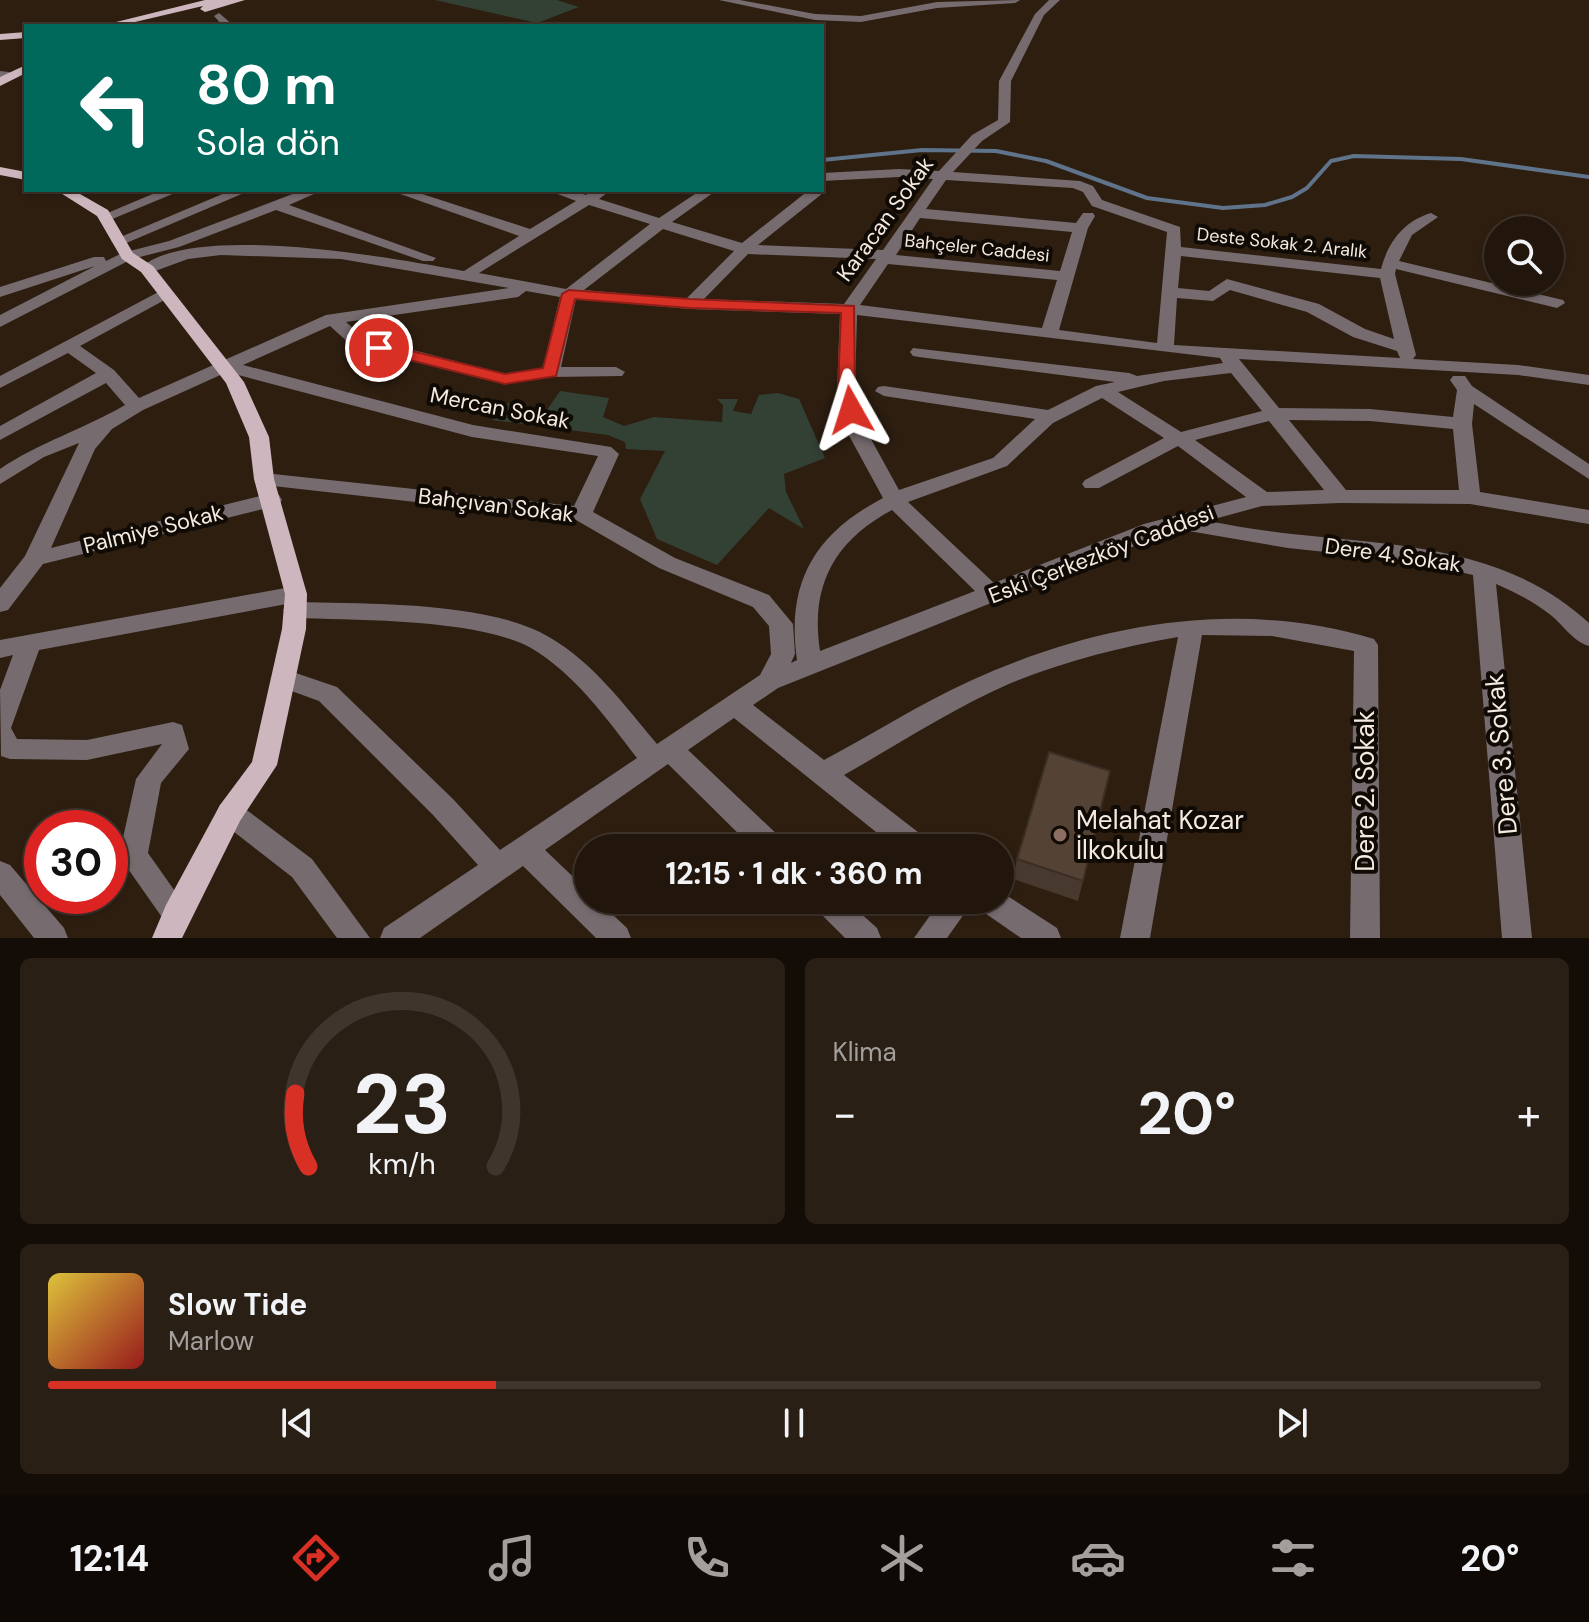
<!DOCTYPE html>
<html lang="tr">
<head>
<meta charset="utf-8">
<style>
	body { margin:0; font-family:"DM Sans",sans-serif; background:#2a1f15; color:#f1f3f6; height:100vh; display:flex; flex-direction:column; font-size:30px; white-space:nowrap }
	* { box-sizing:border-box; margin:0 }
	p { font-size:26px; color:#a29f9d }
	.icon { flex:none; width:44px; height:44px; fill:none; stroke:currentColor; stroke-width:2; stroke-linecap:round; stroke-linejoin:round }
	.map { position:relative; height:938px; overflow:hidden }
	.side { display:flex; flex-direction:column; gap:20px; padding:20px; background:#130c07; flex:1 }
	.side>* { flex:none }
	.top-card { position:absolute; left:24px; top:24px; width:800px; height:168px; border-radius:0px; box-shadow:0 2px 6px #0004,0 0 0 2px #3f352d; background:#00695c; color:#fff; overflow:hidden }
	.fabs { position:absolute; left:1484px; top:216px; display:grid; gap:16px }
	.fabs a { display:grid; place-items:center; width:80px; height:80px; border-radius:50%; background:#22160c; box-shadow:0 2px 6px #0004,0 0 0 2px #3f352d; font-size:40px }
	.speed { position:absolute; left:24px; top:810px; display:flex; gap:16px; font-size:40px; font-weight:700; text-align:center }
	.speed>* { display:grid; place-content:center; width:104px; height:104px; border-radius:50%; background:#22160c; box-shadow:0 2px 6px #0004,0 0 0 2px #3f352d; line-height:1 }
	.speed .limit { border:12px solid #d22; background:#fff; color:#111 }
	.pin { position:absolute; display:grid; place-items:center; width:68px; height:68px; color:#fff; margin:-34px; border:4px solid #fff; border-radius:50%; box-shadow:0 2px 8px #0007 }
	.me { position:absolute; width:88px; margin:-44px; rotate:354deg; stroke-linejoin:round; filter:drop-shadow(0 0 6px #0008) }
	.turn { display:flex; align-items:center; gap:28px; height:168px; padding:0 40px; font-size:36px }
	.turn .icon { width:104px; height:104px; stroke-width:2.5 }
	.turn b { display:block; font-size:56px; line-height:68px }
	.big { font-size:60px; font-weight:700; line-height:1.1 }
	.side .tile { flex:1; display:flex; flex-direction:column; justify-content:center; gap:12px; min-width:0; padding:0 28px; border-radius:12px; background:#2a1f15 }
	.side .dial { align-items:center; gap:0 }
	.dial svg { height:208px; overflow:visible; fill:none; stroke:#3f352d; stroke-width:7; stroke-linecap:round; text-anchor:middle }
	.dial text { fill:#f1f3f6; stroke:none }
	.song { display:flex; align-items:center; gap:24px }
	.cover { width:96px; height:96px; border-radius:12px; background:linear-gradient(135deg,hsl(50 70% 55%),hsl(0 70% 35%)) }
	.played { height:8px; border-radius:4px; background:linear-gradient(90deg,#d93025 30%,#3f352d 30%) }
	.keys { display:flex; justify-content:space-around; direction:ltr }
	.heat { display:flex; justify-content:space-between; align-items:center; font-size:44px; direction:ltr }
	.side .tiles { flex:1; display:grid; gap:20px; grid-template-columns:1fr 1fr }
	.tile:last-child { grid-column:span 2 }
	.trip { position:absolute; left:574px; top:834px; width:440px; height:80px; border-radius:40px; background:#22160c; box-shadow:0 2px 6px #0004,0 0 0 2px #3f352d; font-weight:700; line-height:80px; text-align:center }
	.tabs { display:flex; height:128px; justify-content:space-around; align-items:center; background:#0e0905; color:#a29f9d }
	.tabs .icon { width:56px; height:56px }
	.tabs .current { color:#d93025 }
	.tabs b { font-size:36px; color:#f1f3f6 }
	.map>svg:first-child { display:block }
</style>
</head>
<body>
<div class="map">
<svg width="1589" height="938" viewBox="0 0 1589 938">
	<rect width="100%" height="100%" fill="#2d1e10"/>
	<path fill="#334135" d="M435,0H557L579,7L537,23Z
		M560,391L609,398L603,417L624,426L654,417L722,422L723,405L717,399H738L733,411L751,414L759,395L778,393L799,399L825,458L784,474L786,492L804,529L769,508L717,565L657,539L640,499L665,451L626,449L625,442L608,435L492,420L508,403L547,410Z"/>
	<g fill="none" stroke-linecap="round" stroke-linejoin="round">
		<path stroke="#5f738a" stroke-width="4" d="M822,160L922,150L996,151L1046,161L1147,198L1223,208L1265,205L1292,197L1307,188L1331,161L1354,156L1461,159L1589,177"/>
		<path fill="#766b6f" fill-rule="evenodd" d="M719,0H740L815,14L861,16L937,2L1020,0L1015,3L937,8L861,22L815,20Z
			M1049,0H1060L1044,15L1011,81L1010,122L982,141L953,172L1080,181L1093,186L1102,200L1180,227L1181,247L1381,269C1388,242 1404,221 1431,213L1438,217L1412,235L1399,261L1563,300L1565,303L1557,308L1396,269L1395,274L1416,355L1413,359L1518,365L1589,375V385L1518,375L1239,359L1279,408L1370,409L1453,417L1457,390L1450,380L1453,376H1465L1472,386L1589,464V479L1474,404L1472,424L1480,492L1589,510V524L1470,504L1340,503L1262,506L1207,521C1235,526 1263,531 1292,534C1397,545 1507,547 1589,623V646C1572,641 1562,623 1548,613C1532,601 1515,592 1496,584L1532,938H1502L1473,575L1410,561L1288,548L1177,529L778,688L753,705L824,760C873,734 919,704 970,681C1097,623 1239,598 1374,639L1378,645L1380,938H1350L1354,651L1272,636L1202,635L1150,938H1120L1178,637C1121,647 1065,661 1011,683C953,708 899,744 844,775L927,839L931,848H896L734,718L688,750L782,839L786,848H753L668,764L545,850L588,891V900H597L627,928L631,938H596L523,866L420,938H380L384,928L478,865L433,815L319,701L275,685L272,678L275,671L284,669L337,687L453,799L500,850L637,758C606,718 575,674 531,648C480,619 356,620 295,618L287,616L283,610L292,603L39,650L11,728L17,739L87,740L173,722L182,725L189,749L161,783L148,853L191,914L186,923L176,927L166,923L119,856L136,779L162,744L87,760L10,759L1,756L0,690L13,655L0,658V640L296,586L304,588L307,594L304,600L296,602C367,604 488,601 549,637C593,662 625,706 657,744L760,675L771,654L769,626L753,607L659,568L576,520L264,485L254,479L264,473L574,506L598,456L472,437L227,372L143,410L112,429L95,449L51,548L272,493L279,495L282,500L279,505L43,564L8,610L0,612V588L25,556L79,443L44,457L0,484V469C40,442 84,429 125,405L106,383L0,440V426L96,373L68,353L0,388V376L166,288L174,293L172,296L80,346L114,370L139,398L326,315L509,288L341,259L221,255L188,259L147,274L139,269C190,220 397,259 464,271L519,236L389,190H410L530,229L576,201L547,190H569L586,195L594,190H611L599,199L659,218L701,190H717L672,222L742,243L809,190H822V187L825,190L823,193L758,245L883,250L933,179L899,177L822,181V173L899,169L939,171L972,135L998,120L999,81L1035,14ZM946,180L1073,188L1083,192L1092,206L1167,232L1157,343L1059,330L1088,228L1095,216L1093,213H1083L1076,223L926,209ZM589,205L650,224L566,289L479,273ZM920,218L1072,232L1060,271L896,255ZM663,229L734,251L686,299L584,290ZM748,254L876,259L844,304L704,299ZM1181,256L1380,278L1394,339L1365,329L1319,304L1227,279L1209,291L1178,288ZM888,264L1057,280L1042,328L860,305ZM1230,290L1307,312L1353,337L1397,351L1400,358L1174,345L1177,298L1213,301ZM526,291L560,297L543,368L505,374L363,337L346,322L518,297ZM576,299L690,309L840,314L837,389L846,430L883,498C814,534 786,583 797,660L791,663L795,654L793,624L769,595L675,558L593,512L619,454L611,447L473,425L243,365L330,326L351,345L505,384L551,377L622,376L625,372L616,367H561ZM857,315L1220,358L1223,363L1137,376L1129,373L913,348L910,352L913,356L919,357L1115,382L1096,386L1048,410L884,386L878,387L875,391L884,396L1035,419L993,458L899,490L866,430L855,389ZM1231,373L1262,411L1181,432L1118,392L1164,381ZM1102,398L1164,438L1085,480L1082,484L1085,488H1099L1178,446L1246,497L1144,524L994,583L908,502L1007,466L1053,423ZM1289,420L1370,421L1453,429L1459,490H1346ZM1269,421L1324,490L1267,492L1195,440ZM892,510L975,591L820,651C810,586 834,541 892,510Z
			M219,13L234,26H223L214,16Z
			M0,71L9,72L11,74L0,77Z
			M162,190H182L110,220L105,221L98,217Z
			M232,190H251L124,244L119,246L111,241Z
			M303,190H323L289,205L436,258L433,261H423L276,210L179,247L132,259L0,327V315L95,266L0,297V287L94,257H104L106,261L122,253L169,241Z
			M230,801L240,805L312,859L370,938H337L292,877L220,821L216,813L220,805Z
			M0,861L10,865L64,928L68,938H34L0,895Z
			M1000,891L1057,928L1061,938H1021L979,909L974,900H1000Z
			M811,900H846L877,928L881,938H845L816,909Z
			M941,900H974L947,938H914Z"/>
		<path fill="#cdb6be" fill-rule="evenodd" d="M205,0H245L205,12L200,9L203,6L118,26L104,25Z
			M26,32V38L0,40V34Z
			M26,65V73L0,86V77Z
			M0,167L26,172V180L0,175Z
			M56,190H73L108,210L133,253L153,266L244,382L269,437L274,479L307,594L306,629L277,765L240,821L182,938H152L166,905L220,805L252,762L282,629L285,594L254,479L249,437L226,383L141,272L122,259L97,216Z"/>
	</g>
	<path fill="#48392e" d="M1110,771L1078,901L1013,879L1017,859Z"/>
	<path fill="#544235" stroke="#3b2e25" stroke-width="2" d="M1049,752L1110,771L1083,881L1017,859Z"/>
	<path fill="#d93025" stroke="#8d1f18" stroke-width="2" d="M569,290L690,299L854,306L855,389L860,410L851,415L845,413L838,389L841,313L690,308L575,299L556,376L505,384L374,351L371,348L379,343L505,374L543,368L562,294Z"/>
	<circle fill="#8d6e63" stroke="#100a05" stroke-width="3" cx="1060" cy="835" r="8"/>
	<g text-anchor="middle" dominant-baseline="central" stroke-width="8" stroke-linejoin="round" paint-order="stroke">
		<g font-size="18" fill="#f5eae1" stroke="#100a05">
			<text transform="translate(1282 243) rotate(6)">Deste Sokak 2. Aralık</text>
			<text transform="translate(977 248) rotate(6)">Bahçeler Caddesi</text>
		</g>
		<g font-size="22" fill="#f5eae1" stroke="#100a05">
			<text transform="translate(885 219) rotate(-54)">Karacan Sokak</text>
			<text transform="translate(500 408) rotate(11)">Mercan Sokak</text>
			<text transform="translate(496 505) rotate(7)">Bahçıvan Sokak</text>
			<text transform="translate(153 529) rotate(-14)">Palmiye Sokak</text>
			<text transform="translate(1101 554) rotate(-21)">Eski Çerkezköy Caddesi</text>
			<text transform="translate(1393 555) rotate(8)">Dere 4. Sokak</text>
		</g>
		<g font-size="26" fill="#f5eae1" stroke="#100a05">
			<text transform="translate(1501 754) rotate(-95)">Dere 3. Sokak</text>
			<text transform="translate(1365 791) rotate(-90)">Dere 2. Sokak</text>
		</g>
		<g font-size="26" fill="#f5eae1" stroke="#100a05" text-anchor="start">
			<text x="1076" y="820">Melahat Kozar<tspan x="1076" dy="30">İlkokulu</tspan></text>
		</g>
	</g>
</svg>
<div class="fabs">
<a><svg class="icon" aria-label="search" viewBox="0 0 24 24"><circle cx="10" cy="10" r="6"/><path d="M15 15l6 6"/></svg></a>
</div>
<div class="speed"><div class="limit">30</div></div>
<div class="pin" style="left:379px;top:348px;background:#d93025"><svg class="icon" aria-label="arrive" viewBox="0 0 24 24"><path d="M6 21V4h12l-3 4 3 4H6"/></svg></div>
<svg class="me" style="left:851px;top:410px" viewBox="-20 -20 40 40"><path d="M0-17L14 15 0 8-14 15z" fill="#d93025" stroke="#fff" stroke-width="4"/></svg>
<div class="trip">12:15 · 1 dk · 360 m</div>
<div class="top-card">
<div class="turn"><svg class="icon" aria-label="left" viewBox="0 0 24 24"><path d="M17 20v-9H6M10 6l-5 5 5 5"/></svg><div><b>80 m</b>Sola dön</div></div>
</div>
</div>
<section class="side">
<div class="tiles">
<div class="tile dial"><svg viewBox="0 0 100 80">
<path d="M14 69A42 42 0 1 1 86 69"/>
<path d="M14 69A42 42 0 0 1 9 41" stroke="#d93025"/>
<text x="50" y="56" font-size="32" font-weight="700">23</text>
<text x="50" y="72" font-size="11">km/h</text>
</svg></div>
<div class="tile"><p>Klima</p>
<div class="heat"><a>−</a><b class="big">20°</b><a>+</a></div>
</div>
<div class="tile">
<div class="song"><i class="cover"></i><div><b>Slow Tide</b><p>Marlow</p></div></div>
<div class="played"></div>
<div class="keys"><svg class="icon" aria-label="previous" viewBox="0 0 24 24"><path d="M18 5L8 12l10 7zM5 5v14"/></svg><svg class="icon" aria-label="pause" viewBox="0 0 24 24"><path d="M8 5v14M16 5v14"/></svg><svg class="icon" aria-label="next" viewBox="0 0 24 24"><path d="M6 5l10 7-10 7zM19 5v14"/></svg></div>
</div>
</div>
</section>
<nav class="tabs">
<b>12:14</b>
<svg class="icon current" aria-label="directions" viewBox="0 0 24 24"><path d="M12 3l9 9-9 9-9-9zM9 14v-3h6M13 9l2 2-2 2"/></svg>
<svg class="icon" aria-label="music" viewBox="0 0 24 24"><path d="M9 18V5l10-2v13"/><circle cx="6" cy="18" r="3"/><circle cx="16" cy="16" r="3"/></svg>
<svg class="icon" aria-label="phone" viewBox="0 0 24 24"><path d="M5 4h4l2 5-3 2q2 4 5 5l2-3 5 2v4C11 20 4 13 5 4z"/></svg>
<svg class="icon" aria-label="climate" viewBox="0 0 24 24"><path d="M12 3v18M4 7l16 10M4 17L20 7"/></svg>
<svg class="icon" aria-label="car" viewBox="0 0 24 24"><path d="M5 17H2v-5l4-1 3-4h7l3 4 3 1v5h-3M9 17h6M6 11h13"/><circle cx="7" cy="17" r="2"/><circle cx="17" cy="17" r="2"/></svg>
<svg class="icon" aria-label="filters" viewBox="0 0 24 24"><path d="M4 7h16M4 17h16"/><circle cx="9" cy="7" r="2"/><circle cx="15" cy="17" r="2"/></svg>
<b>20°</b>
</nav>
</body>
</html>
